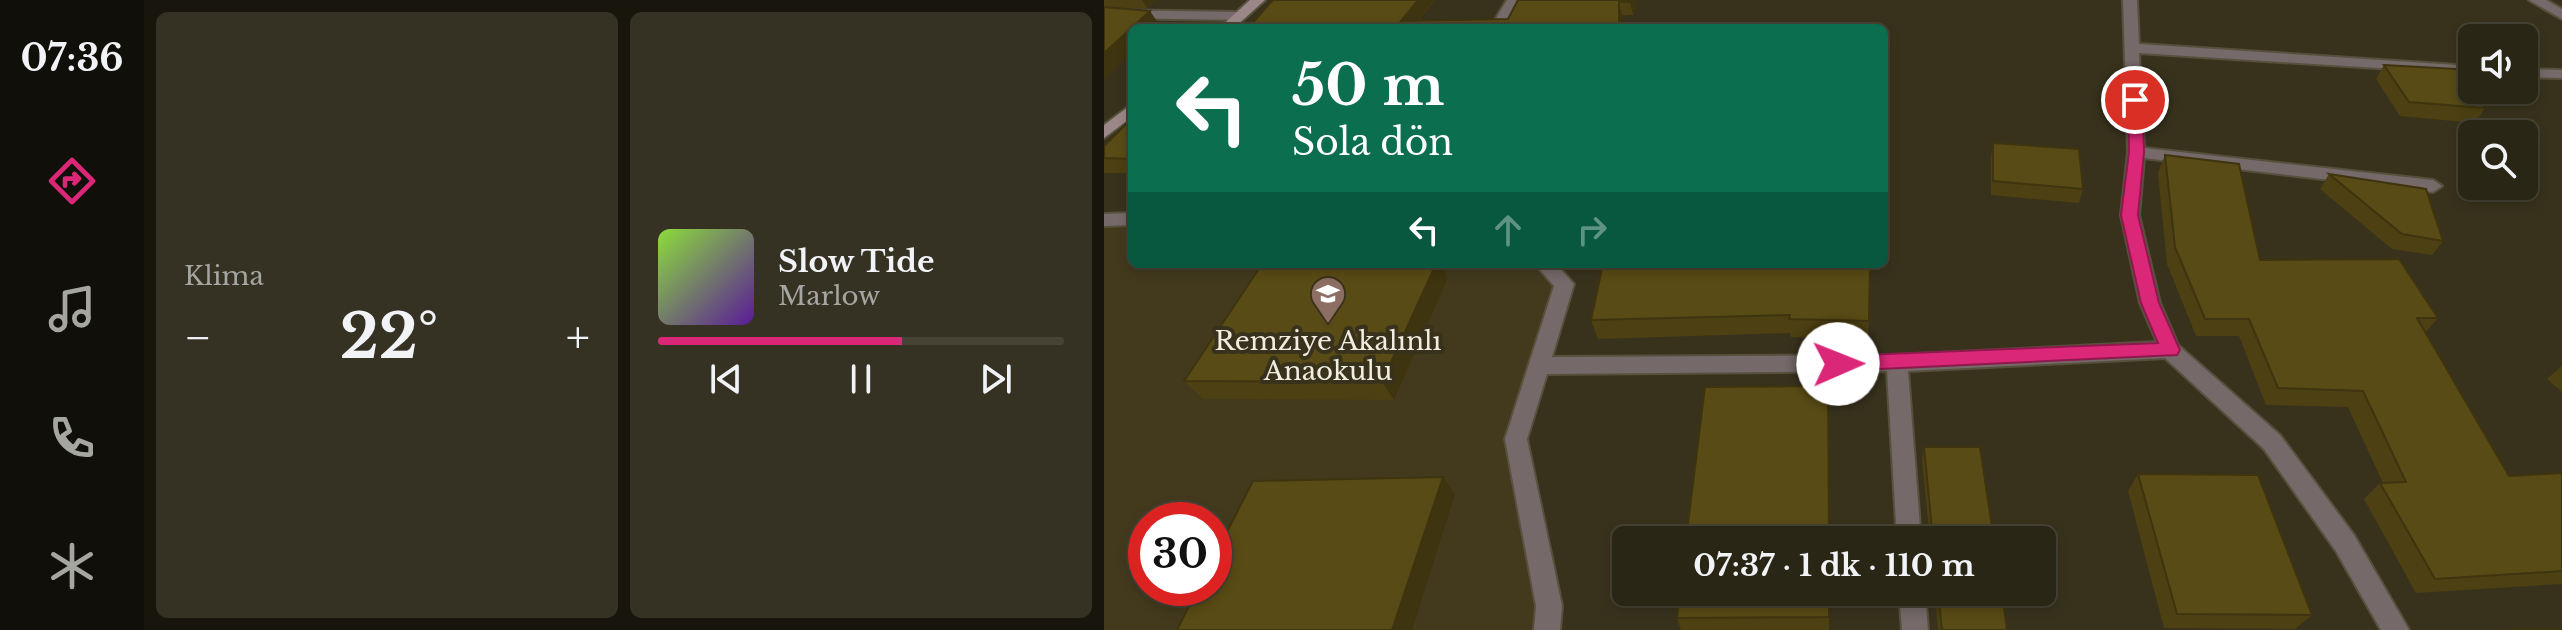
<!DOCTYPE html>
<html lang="tr">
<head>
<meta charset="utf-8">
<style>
	body { margin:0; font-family:"Libre Baskerville",serif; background:#363223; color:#f1f3f6; height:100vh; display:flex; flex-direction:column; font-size:30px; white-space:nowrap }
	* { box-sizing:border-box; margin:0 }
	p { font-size:26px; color:#a5a5a1 }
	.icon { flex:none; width:44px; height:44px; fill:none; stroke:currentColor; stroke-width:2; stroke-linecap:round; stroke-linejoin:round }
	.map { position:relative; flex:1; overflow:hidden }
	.drawer { display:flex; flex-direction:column; gap:12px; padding:12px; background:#17150c; width:960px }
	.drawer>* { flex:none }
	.banner { position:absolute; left:24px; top:24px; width:760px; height:244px; border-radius:12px; box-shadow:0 4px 12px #0003,0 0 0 2px #464335; background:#0b6e4f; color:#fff; overflow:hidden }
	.tools { position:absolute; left:1354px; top:24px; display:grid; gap:16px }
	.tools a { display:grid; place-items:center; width:80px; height:80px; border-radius:12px; background:#2a2616; box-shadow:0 4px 12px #0003,0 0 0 2px #464335; font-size:40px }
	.speed { position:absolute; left:24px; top:502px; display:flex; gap:16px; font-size:40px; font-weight:700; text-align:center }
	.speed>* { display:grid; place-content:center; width:104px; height:104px; border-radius:50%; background:#2a2616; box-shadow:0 4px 12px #0003,0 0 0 2px #464335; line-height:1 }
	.speed .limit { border:12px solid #d22; background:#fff; color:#111 }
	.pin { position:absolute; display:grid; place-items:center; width:68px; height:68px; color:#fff; margin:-34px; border:4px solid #fff; border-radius:50%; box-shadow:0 2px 8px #0007 }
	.me { position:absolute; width:88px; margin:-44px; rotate:89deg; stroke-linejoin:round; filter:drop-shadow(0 0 6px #0008) }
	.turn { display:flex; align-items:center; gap:28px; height:168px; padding:0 32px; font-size:36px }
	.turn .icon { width:104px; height:104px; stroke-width:2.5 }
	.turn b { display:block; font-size:56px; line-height:68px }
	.lanes { display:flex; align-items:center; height:76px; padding:0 32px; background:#0003; justify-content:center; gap:40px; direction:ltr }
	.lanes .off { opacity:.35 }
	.big { font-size:60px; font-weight:700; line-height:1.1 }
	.drawer .tile { flex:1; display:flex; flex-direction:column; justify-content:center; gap:12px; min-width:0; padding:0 28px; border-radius:12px; background:#363223 }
	.song { display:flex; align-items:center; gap:24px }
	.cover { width:96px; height:96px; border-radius:12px; background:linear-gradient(135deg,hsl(90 70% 55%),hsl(270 70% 35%)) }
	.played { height:8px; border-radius:4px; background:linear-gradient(90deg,#db2777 60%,#464335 60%) }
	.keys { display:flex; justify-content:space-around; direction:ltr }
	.heat { display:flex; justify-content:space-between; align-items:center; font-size:44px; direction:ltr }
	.drawer .tiles { flex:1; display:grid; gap:12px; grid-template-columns:repeat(2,1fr) }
	.trip { position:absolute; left:508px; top:526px; width:444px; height:80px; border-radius:12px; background:#2a2616; box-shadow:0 4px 12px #0003,0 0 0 2px #464335; font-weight:700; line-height:80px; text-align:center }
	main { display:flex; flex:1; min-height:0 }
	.dock { display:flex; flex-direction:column; width:144px; justify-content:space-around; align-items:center; background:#110f09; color:#a5a5a1 }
	.dock .icon { width:56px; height:56px }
	.dock .current { color:#db2777 }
	.dock b { font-size:36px; color:#f1f3f6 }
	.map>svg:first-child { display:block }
</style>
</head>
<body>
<main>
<nav class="dock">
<b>07:36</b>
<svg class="icon current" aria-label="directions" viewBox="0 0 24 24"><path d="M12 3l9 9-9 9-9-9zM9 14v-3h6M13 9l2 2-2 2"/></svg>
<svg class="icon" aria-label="music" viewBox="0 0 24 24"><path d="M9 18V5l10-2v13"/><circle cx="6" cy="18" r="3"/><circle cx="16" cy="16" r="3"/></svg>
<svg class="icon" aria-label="phone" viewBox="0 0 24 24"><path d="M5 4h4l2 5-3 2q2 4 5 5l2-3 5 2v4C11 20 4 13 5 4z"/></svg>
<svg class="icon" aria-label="climate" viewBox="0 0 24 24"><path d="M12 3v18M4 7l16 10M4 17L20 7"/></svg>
</nav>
<section class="drawer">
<div class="tiles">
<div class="tile"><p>Klima</p>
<div class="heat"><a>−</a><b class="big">22°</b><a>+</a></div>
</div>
<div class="tile">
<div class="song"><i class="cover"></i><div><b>Slow Tide</b><p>Marlow</p></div></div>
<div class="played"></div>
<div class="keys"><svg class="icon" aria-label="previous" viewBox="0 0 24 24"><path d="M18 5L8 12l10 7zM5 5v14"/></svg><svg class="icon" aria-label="pause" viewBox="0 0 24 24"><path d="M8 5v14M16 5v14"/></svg><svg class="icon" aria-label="next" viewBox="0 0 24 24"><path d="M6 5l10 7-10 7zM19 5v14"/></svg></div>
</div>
</div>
</section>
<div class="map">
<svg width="1458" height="630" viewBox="0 0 1458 630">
	<rect width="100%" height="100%" fill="#38321d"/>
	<path fill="#433a1e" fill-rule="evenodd" d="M28,219V264H440L460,284L412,439L443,630H0V220ZM42,520H110V588H42Z"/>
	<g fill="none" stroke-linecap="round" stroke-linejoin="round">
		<defs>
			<path id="street" d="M403,0H417L400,28H386Z
				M1019,0H1033L1035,44L1368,66V74L1035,53L1040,148L1329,180L1338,186L1329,192L1040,158L1035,215L1056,303L1074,345L1176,435L1250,535L1305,630H1277L1232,551L1160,449L1061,358L804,371L817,540H793L783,371L443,374L423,439L458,606L456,630H430L432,606L401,439L450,286L431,264H452L470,284L448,357L793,355L1053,342L1036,303L1017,215L1024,152Z
				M1425,0H1442L1458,9V19Z
				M0,10L135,12L142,16L135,20L0,18Z
				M1420,69L1458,70V78L1420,77Z
				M28,213V225L0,226V214Z
				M795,592H821L824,630H798Z"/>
			<path id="secondary" d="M146,0H161L130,28H115Z
				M28,104V117L0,138V125Z"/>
		</defs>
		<use href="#street" stroke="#56503c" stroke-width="4"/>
		<use href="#secondary" stroke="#56503c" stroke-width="4"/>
		<use href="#street" fill="#756969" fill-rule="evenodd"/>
		<use href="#secondary" fill="#9b8788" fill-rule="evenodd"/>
	</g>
	<path fill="#4d4012" d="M0,0H52L43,8H10L56,26L0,80Z
		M169,0H331L314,21L404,19L414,0H533L529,15L144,28Z
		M1280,65L1381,108L1371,123L1296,116L1272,79Z
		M28,118V173H0V146Z
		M889,143L979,189L975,203L887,195V157Z
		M1061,155L1156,260L1334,318L1321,333L1405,476L1458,473V584L1312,593L1260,499L1276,483H1279L1244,407L1162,405L1135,336H1092L1063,264L1054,173Z
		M1225,174L1339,241L1328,255L1288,249L1216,189Z
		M158,264H336L344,278L290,400L99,399L80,381Z
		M499,264L765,321L764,340L687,337L686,333L494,339L487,320Z
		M1458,366V392L1443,379Z
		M820,447L890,540H826L818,460Z
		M1034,474L1208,615L1191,629L1060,628L1024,491Z
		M725,592V630H577L573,618Z
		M831,592H898L903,630H834Z"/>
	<path fill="#3e340f" d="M38,0H52L43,8Z
		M314,0H330L308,28L297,21Z
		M527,0H533L529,15L526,2Z
		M515,2L518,15V28H515Z
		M46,11L56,26L54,28H28V53L0,80V53Z
		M332,264H336L344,278L290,400L278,382Z
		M339,477L351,494L308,630H288Z"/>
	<path fill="#594b15" stroke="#3e340f" stroke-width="2" d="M169,0H314L297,21L404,19L414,0H527L526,2H515V28H144Z
		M0,7L46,11L0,53Z
		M1280,65L1352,69L1381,108L1305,102Z
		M28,118V159L0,158V146Z
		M889,143L975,149L979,189L889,181Z
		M1061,155L1135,164L1156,260L1295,259L1334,318H1313L1405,476L1458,473V571L1331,579L1276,483L1302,482L1259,391L1174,388L1145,319H1101L1071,247Z
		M1225,174L1322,189L1339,241L1298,234Z
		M158,264H332L278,382L80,381Z
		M499,264H766L765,321L685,319L686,315L487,320Z
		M724,386L725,540H582L601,387Z
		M820,447H876L890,540H829Z
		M1034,474L1154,475L1208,615L1073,614Z
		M339,477L288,630H73L94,588H110V557L149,481Z
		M576,592H725V617L573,618Z
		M834,592H898L903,630H838Z
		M1405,629H1458V630H1405Z"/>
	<path fill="#db2777" stroke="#8e194d" stroke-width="2" d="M1031,96L1038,100L1040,152L1034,215L1055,303L1076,350L1073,355L734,371L727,369L724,364L727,358L734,356L1054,343L1037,303L1017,215L1025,152L1024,100Z"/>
	<defs>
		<symbol id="school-pin" viewBox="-11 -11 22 30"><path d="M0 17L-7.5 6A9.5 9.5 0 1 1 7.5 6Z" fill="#8d6e63" stroke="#38321d"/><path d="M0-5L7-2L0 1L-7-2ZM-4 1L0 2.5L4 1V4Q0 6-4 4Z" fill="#fff"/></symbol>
	</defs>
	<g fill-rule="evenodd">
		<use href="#school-pin" x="204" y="274" width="40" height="54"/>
	</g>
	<g text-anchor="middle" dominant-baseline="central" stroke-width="8" stroke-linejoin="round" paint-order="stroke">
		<g font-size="26" fill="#f1ede0" stroke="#38321d">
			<text x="224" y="341">Remziye Akalınlı<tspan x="224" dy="30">Anaokulu</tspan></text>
		</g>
	</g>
</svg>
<div class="tools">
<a><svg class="icon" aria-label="sound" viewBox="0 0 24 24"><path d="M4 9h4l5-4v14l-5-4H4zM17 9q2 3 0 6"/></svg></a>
<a><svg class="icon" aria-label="search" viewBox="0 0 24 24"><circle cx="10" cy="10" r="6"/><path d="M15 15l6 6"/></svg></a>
</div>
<div class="speed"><div class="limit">30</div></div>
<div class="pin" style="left:1031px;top:100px;background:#d93025"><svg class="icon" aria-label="arrive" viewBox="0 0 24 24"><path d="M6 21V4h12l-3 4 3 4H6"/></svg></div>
<svg class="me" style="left:734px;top:364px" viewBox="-20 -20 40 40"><circle r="19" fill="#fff"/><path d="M0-13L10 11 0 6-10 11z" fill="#db2777"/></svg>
<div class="trip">07:37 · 1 dk · 110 m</div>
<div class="banner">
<div class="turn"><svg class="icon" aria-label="left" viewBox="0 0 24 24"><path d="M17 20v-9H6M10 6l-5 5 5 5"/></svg><div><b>50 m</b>Sola dön</div></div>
<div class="lanes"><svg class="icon" aria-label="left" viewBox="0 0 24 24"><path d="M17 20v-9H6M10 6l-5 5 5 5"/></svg><svg class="icon off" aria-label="ahead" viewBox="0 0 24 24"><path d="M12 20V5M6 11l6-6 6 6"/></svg><svg class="icon off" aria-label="right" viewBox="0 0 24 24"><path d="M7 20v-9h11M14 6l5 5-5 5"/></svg></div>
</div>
</div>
</main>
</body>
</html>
